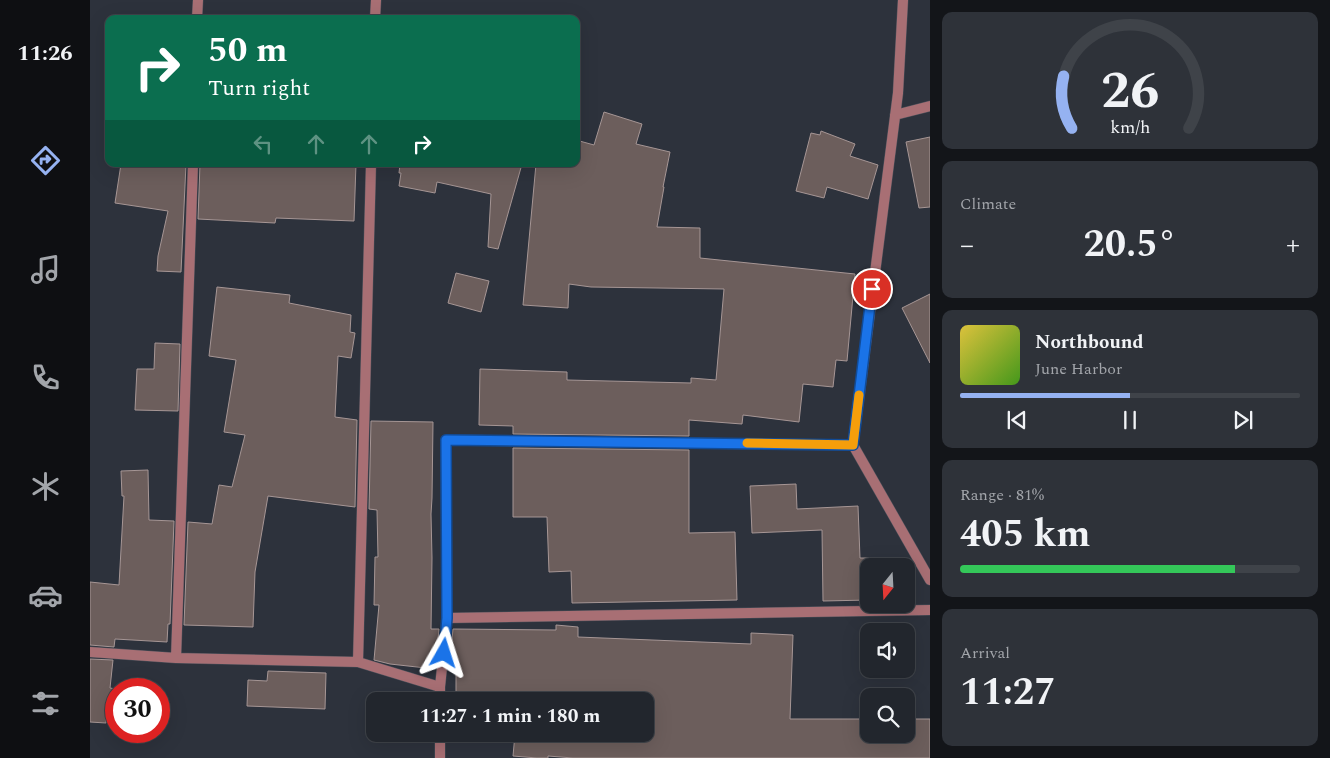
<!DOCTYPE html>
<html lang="en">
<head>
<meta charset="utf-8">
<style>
	body { margin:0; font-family:Spectral,serif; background:#2e3239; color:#f1f3f6; height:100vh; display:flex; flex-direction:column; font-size:19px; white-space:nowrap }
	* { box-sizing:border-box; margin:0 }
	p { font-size:16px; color:#a2a5aa }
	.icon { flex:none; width:28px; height:28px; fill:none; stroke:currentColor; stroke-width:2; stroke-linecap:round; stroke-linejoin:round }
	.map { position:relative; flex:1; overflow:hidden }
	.panel { display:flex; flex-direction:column; gap:12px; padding:12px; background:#131519; width:400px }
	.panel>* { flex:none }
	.top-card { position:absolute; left:15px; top:15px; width:475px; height:152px; border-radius:10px; box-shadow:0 5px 20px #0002,0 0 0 1px #3f4349; background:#0b6e4f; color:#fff; overflow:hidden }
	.needle { width:32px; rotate:198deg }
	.controls { position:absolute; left:770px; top:558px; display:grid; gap:10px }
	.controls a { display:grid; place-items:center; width:55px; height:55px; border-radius:10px; background:#22262d; box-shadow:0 5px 20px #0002,0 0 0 1px #3f4349; font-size:25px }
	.speed { position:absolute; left:15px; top:678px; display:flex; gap:10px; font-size:25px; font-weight:700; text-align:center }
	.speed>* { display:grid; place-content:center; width:65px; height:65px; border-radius:50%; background:#22262d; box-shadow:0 5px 20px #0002,0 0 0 1px #3f4349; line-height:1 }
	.speed .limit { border:8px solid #d22; background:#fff; color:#111 }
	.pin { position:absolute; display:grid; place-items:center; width:42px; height:42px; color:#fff; margin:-21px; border:2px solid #fff; border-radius:50%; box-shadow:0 1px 5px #0007 }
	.me { position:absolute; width:55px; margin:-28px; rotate:6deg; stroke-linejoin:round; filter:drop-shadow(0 0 4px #0008) }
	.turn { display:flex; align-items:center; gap:18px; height:105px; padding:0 20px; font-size:22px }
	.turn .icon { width:65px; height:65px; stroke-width:2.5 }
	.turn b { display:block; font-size:35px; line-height:42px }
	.lanes { display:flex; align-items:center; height:48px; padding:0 20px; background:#0003; justify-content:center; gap:25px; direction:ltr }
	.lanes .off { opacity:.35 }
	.big { font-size:38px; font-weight:700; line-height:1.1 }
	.panel .widget { flex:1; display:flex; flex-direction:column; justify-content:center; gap:8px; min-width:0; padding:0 18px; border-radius:10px; background:#2e3239 }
	.panel .dial { align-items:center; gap:0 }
	.dial svg { height:130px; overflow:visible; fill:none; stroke:#3f4349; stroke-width:7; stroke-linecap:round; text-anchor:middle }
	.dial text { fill:#f1f3f6; stroke:none }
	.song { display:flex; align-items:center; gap:15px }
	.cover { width:60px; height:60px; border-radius:8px; background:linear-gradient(135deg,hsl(50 70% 55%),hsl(100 70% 35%)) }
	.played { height:5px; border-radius:2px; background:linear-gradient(90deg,#95b2f1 50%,#3f4349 50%) }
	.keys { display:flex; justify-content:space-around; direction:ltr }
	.heat { display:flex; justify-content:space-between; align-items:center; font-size:28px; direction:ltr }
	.charge { height:8px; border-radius:4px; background:linear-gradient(90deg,#34c759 81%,#3f4349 0) }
	.trip { position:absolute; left:276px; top:692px; width:288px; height:50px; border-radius:10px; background:#22262d; box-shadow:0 5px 20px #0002,0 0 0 1px #3f4349; font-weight:700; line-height:50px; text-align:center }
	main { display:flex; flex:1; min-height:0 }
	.tabs { display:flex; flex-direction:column; width:90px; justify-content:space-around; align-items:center; background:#0e0f12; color:#a2a5aa }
	.tabs .icon { width:35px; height:35px }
	.tabs .on { color:#95b2f1 }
	.tabs b { font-size:22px; color:#f1f3f6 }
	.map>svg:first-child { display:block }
</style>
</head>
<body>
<main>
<nav class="tabs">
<b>11:26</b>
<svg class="icon on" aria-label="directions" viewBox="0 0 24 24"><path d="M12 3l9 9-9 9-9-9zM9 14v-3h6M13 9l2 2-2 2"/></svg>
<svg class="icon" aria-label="music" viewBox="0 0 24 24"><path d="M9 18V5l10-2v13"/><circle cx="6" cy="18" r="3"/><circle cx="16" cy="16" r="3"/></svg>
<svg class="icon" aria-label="phone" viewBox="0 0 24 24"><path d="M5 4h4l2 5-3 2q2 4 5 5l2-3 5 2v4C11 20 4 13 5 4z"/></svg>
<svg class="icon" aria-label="climate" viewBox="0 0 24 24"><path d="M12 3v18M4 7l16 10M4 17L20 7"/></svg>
<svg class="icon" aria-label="car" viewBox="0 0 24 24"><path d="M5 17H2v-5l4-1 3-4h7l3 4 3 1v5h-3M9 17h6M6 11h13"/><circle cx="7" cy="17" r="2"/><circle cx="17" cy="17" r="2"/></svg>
<svg class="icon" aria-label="filters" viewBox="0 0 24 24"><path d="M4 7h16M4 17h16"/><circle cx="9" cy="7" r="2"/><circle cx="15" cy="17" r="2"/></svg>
</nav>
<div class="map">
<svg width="840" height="758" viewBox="0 0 840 758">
	<rect width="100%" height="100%" fill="#2d323c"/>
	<path fill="#6c5e5c" stroke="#a69695" d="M514,112L552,124L546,144L580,152L573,187H574L567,227L610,228V258L765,274L757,361L746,360L743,387L713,384L709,422L653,415L652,424L599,420V436L423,434V426L389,425L390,369L477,372V380L601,383V378L626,380L634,289L501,287L479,284L478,308L433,305L446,164H486V140L504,145Z
		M731,131L765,144L760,156L788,165L778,199L737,187L734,198L706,191L721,133L730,135Z
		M840,137V207L829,208L816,142Z
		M31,164H96L91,272L67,271L68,256L78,211L25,203Z
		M110,164H266L264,221L186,218L185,223L108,219Z
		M310,164H432L408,249L398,247L401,194L347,182L345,193L309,186L311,173H309Z
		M366,273L399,281L391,312L358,303Z
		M127,287L200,295L199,303L261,315L260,332L265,333L261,358L248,356L245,417L267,420L265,507L178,496L165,572L163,627L94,625L98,522L122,524L129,485L142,487L155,435L134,432L146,360L119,356Z
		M840,294V363L812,308Z
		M65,343L90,344L88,411L45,410L47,369H64Z
		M281,421L343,422L342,498L341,514L342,558L341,629H349L345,669L300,664L284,660L289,605H284L285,557H288L287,510L279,509Z
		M423,448L599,450V533L645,532L647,600L482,603L481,571L459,572L457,517H423Z
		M58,470L59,520L84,521L80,624H78L77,642L25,639L24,647L0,645V582L29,585L34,496H32L31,471Z
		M706,484L707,509L768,506L770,558H779V600L733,601L732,530L662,533L660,486Z
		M466,625L488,627V637L661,644V633L703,635L700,719H779V734H816V719H840V758H483L458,756V758H447L423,756L425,734H555V701H387V695L366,694V671L359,670L363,629L466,630Z
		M0,659L23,660L20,688L26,689V710L17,714L16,723L0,722Z
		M178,671L236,673L235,709L157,706L158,680L177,681Z"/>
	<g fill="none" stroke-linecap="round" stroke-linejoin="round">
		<defs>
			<path id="street" d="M813,0L808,93L763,445L840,580
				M107,19L108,0
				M285,19L286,0
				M805,115L840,106
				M357,618L840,610
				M0,652L86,658L268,662L350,687
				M86,658L103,164
				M268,662L281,164
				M350,701V687L357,618L356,440L763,445
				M350,758V734"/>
		</defs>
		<use href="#street" stroke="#4b505a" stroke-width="11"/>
		<use href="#street" stroke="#a86f74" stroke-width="10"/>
	</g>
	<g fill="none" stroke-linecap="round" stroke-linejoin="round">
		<defs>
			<path id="route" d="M354,653L357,618L356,440L763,445L782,289"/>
		</defs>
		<use href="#route" stroke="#114b97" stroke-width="12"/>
		<use href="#route" stroke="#1a73e8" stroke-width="9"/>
		<path stroke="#f59e0b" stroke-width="9" d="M657,443L763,445L769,395"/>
	</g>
</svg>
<div class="controls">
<a><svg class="needle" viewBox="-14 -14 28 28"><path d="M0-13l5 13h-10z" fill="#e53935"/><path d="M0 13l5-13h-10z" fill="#a2a5aa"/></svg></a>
<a><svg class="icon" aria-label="sound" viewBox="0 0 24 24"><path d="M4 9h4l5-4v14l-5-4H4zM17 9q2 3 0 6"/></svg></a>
<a><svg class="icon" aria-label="search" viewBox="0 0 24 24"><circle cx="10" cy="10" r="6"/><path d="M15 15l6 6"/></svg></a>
</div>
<div class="speed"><div class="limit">30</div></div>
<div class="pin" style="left:782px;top:289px;background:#d93025"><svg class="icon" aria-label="arrive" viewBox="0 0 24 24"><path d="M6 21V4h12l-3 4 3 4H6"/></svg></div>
<svg class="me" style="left:354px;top:653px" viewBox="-20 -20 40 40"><path d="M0-17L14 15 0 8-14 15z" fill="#1a73e8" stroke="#fff" stroke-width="4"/></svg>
<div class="trip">11:27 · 1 min · 180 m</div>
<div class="top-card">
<div class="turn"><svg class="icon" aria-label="right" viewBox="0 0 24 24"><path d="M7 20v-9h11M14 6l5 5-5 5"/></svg><div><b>50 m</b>Turn right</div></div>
<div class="lanes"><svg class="icon off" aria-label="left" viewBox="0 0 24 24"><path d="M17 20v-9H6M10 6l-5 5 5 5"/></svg><svg class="icon off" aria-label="ahead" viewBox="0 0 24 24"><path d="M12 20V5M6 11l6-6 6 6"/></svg><svg class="icon off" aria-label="ahead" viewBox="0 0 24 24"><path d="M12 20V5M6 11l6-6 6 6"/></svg><svg class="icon" aria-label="right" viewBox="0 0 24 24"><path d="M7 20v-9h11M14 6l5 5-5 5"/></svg></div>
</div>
</div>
<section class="panel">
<div class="widget dial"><svg viewBox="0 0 100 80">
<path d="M14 69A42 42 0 1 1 86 69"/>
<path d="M14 69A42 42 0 0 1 9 37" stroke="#95b2f1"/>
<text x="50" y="56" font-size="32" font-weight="700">26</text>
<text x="50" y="72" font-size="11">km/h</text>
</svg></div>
<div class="widget"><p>Climate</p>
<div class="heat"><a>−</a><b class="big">20.5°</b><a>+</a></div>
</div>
<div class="widget">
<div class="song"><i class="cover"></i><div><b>Northbound</b><p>June Harbor</p></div></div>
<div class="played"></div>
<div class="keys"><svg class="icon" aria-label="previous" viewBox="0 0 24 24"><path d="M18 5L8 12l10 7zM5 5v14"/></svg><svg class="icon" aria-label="pause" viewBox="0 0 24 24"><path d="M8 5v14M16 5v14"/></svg><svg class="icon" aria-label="next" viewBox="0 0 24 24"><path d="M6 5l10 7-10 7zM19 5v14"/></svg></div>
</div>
<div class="widget"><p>Range · 81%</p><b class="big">405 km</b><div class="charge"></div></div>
<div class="widget"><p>Arrival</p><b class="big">11:27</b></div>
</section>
</main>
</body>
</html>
